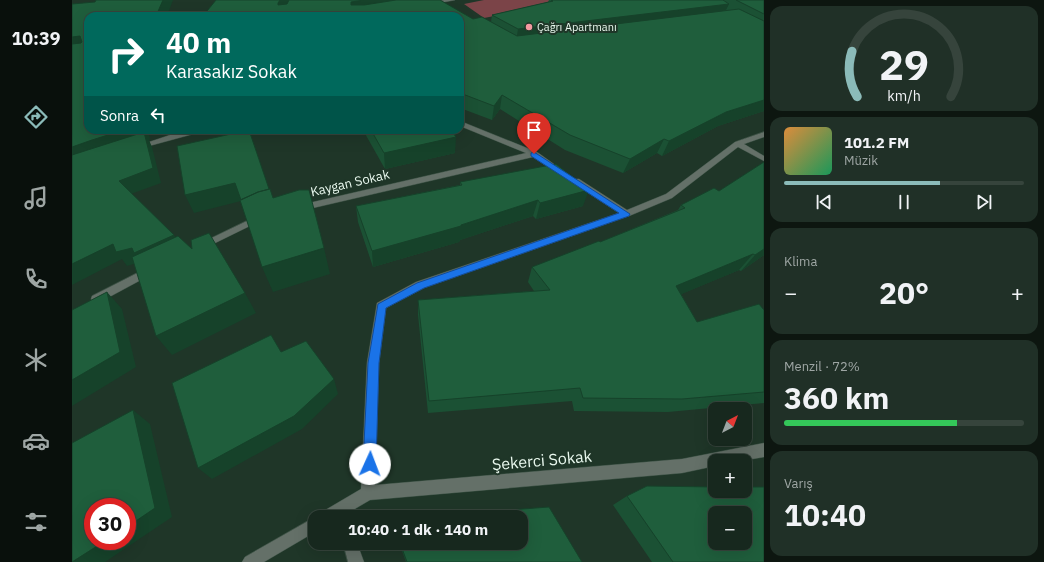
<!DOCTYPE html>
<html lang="tr">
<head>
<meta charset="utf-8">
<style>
	body { margin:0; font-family:"IBM Plex Sans",sans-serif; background:#203027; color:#f1f3f6; height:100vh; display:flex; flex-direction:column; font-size:15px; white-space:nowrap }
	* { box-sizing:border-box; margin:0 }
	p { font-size:13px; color:#9ea6a4 }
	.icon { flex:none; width:22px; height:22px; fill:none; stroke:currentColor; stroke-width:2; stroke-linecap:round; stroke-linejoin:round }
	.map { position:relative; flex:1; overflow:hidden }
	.panel { display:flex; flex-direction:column; gap:6px; padding:6px; background:#0d1610; width:280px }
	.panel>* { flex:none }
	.banner { position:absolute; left:12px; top:12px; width:380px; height:122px; border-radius:12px; box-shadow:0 4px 16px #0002,0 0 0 1px #36443c; background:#00695c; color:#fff; overflow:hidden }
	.needle { width:26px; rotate:42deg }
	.fabs { position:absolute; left:636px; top:402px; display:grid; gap:8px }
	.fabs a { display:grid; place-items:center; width:44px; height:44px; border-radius:8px; background:#17281e; box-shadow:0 4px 16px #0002,0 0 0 1px #36443c; font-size:20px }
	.speed { position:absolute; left:12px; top:498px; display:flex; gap:8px; font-size:20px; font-weight:700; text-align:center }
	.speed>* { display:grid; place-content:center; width:52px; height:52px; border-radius:50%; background:#17281e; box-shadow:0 4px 16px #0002,0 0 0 1px #36443c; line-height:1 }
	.speed .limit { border:6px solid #d22; background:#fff; color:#111 }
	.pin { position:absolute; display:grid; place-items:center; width:34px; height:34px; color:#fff; margin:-41px -17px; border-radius:50% 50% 50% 0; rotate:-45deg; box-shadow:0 0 4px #0007 }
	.pin .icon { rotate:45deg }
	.me { position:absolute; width:44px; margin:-22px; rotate:2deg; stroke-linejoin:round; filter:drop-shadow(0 0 3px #0008) }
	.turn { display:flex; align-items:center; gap:14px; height:84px; padding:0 16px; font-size:18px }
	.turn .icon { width:52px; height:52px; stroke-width:2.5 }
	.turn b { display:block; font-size:28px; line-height:34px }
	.then { display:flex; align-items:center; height:38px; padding:0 16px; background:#0003; gap:8px; font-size:15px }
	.big { font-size:30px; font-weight:700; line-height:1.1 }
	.panel .widget { flex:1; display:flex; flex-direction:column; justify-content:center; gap:6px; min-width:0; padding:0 14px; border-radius:12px; background:#203027 }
	.panel .dial { align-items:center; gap:0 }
	.dial svg { height:104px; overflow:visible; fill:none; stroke:#36443c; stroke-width:7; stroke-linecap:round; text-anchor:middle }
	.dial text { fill:#f1f3f6; stroke:none }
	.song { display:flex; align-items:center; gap:12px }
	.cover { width:48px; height:48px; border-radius:6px; background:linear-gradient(135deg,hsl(30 70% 55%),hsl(150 70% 35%)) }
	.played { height:4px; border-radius:2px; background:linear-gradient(90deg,#8bbbb9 65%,#36443c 65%) }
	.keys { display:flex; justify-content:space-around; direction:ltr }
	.heat { display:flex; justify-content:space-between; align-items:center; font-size:22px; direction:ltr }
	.charge { height:6px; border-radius:3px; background:linear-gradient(90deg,#34c759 72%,#36443c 0) }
	.trip { position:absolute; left:236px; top:510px; width:220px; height:40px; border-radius:12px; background:#17281e; box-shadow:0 4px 16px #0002,0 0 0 1px #36443c; font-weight:700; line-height:40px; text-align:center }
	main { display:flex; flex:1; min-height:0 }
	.tab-bar { display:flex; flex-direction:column; width:72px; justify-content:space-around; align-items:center; background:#09100c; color:#9ea6a4 }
	.tab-bar .icon { width:28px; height:28px }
	.tab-bar .current { color:#8bbbb9 }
	.tab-bar b { font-size:18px; color:#f1f3f6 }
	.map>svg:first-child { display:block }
</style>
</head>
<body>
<main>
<nav class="tab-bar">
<b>10:39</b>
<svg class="icon current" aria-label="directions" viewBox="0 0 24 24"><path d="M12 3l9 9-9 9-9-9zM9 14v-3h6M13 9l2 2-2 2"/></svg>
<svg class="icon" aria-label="music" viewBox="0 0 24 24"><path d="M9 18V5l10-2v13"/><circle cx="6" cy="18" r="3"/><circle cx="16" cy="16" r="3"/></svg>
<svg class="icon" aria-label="phone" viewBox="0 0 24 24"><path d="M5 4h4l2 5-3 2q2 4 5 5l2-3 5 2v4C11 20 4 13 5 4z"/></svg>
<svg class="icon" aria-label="climate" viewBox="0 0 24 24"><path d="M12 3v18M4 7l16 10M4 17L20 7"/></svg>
<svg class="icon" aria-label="car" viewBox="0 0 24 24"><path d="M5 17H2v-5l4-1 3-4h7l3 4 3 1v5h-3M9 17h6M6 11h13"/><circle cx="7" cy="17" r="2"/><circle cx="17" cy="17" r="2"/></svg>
<svg class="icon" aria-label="filters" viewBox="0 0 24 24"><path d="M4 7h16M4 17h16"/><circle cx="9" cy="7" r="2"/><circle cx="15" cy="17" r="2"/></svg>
</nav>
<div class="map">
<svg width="692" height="562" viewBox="0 0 692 562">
	<rect width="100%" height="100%" fill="#1f3628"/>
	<path fill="#7b4448" d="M412,0H505L412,18L392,4Z"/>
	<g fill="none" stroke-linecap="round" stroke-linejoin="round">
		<defs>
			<path id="minor" d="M372,0H383L357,5L355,4Z
				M388,121L465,152L493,172L489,174H486L461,157L228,211L224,208L228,205L454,153L388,126Z
				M121,130H136L66,149L62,147L104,133Z
				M692,132V137L672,144L692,156V161L666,147L600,198L557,216L352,288L314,308L307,363L303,485L610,459L692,443V457L669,461H643V466L610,473L298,500L269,517H248L250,512L289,489L295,363L305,303L344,282L547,213L501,183V179H507L555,210L594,194L663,142Z
				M187,215L191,218L190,220L133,248L130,249L125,246L127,244Z
				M77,267L80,268L82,271L80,274L28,302L24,303L20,302L19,299L20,296Z
				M243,517V532L192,562H170L173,557Z
				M271,543H285L292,562H276Z"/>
		</defs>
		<use href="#minor" stroke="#3b5144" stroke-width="1"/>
		<use href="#minor" fill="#647068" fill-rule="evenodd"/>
	</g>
	<path fill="#1b5134" d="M477,0H692V111L646,126L590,156L585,153L551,173L493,150L428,109L420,120L388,108V16L401,19L419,22L420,15L476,2Z
		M291,130H379L383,153L313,169Z
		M692,162V255L669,271L667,270L609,294L625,322L692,310V403L596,412L502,411L500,401L356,413L346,315V300L462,291L456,282L460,267L528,242L606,210L609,205L647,191Z
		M388,182L511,206L464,219L461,216L388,240L387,242L301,267L286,222L284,206L388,185Z
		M555,496L692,562H580L541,505Z
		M328,543L508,560L510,562H334L329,548Z"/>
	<path fill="#16422a" d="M91,0H101L95,16H84Z
		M208,0H219L209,15L206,3Z
		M292,0H351L281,15L279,5V2Z
		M657,4L651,16L444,42L446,29Z
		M8,36L16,50L0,52V37Z
		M430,95L428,109L420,120L422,106Z
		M692,100V111L646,126L590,156L597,141L654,112Z
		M33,130H76L78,139L77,140L80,147L89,183L56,195L0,166V147L20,140L32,132Z
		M384,137L383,153L313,169L312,153Z
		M592,139L585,153L551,173L558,159Z
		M163,183L169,201L122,213L113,195Z
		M517,190L511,206L464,219L468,203Z
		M466,200L461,216L388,240L387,242L301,267L300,251L389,225Z
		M102,235L111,249L55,266L50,259L0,285V264L41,244Z
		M252,248L258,274L201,292L190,267Z
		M692,249V255L669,271L683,255Z
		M681,254L667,270L593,301L604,286Z
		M35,292L50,309L64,367L0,406V380Z
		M173,293L184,313L100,355L84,336Z
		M262,379L266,394L230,429L140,479L126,468Z
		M61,410L78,424L100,517L33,562H0L33,541H55V527Z"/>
	<path fill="#1f5e3c" stroke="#16422a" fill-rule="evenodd" d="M24,0H91L84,16H16V130H33L32,132L35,134L39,130H52L20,140L0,147V44L9,43L10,42L8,36L0,37V4L23,2Z
		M144,0H208L206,3V5L215,4L217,0H292L279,2V5H292L324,0H368L401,19L410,17L445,36L667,9L692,21V100L654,112L597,141L592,139L558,159L498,135L430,95L422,106L388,93V16H131Z
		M479,0H651L657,4L446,29L420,15L481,1Z
		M664,0H692V14Z
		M177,130L197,189L186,192L169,200L163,183L113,195L105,146Z
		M299,130H379L384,137L312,153Z
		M72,132L81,168L47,181L102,235L62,253L60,248L44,252L41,244L0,264V155Z
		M692,162V249L683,255L681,254L604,286L625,322L687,304L692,310V392L610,399L511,398L508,388L357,401L346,300L478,290L460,267L527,241L528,242L613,208L609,205L642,188L647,191Z
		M484,164L517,190L468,203L466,200L389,225V226L300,251L284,206L390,185L388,182Z
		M198,189L201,198L227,190H237L252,248L190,267L168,200L186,192Z
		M137,233L173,293L84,336L60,257L106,236L120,249L119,240Z
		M35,292L48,352L0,380V310Z
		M199,335L209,352L234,341L262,379L222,416L126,468L100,383Z
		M61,410L83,508L55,527V507H21V541H33L0,562V443Z
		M575,486L643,487V491H673V487H692V562H601L555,496ZM643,513H673V543H643Z
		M477,507L510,562H335L328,543H449V517H379L384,514Z"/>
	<path fill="#1a73e8" stroke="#114b97" d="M462,152L558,214L557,216L352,288L314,308L307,363L304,464L302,469L298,470L293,469L291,464L296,363L306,304L345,283L547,213L459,156V153Z"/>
	<circle fill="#f49aa1" stroke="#1f3628" stroke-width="1.5" cx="457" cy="27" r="4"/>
	<g text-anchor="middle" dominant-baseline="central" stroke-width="4" stroke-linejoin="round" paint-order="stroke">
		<g font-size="11" fill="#e9f8ee" stroke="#1f3628" text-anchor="start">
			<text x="465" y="27">Çağrı Apartmanı</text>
		</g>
		<g font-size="13" fill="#e9f8ee" stroke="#1f3628">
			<text transform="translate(278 183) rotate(-13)">Kaygan Sokak</text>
		</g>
		<g font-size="16" fill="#e9f8ee" stroke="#1f3628">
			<text transform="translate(470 460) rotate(-5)">Şekerci Sokak</text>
		</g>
	</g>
</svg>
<div class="fabs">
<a><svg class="needle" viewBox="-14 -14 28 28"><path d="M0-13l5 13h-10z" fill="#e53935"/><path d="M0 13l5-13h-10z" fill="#9ea6a4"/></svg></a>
<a>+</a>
<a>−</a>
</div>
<div class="speed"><div class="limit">30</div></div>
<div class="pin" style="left:462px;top:154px;background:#d93025"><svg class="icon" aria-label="arrive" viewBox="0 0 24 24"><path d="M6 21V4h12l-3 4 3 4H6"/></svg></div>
<svg class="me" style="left:298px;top:464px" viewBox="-20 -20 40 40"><circle r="19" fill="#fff"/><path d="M0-13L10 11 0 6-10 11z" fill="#1a73e8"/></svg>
<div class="trip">10:40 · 1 dk · 140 m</div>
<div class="banner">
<div class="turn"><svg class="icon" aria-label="right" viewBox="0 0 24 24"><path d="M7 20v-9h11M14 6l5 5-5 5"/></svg><div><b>40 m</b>Karasakız Sokak</div></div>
<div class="then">Sonra<svg class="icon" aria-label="left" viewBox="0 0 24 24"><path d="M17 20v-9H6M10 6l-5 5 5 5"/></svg></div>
</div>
</div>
<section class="panel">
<div class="widget dial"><svg viewBox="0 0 100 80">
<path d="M14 69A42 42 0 1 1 86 69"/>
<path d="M14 69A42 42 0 0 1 10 34" stroke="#8bbbb9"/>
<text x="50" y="56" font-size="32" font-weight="700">29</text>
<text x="50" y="72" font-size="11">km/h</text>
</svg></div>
<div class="widget">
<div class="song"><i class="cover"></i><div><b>101.2 FM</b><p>Müzik</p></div></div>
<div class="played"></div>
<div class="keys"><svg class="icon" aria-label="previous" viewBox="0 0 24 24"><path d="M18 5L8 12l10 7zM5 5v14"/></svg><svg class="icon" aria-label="pause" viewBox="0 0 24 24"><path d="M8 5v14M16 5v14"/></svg><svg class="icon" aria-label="next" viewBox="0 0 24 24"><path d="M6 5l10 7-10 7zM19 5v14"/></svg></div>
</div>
<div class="widget"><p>Klima</p>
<div class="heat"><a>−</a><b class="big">20°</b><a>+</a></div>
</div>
<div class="widget"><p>Menzil · 72%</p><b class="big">360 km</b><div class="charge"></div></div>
<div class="widget"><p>Varış</p><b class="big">10:40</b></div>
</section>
</main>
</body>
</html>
